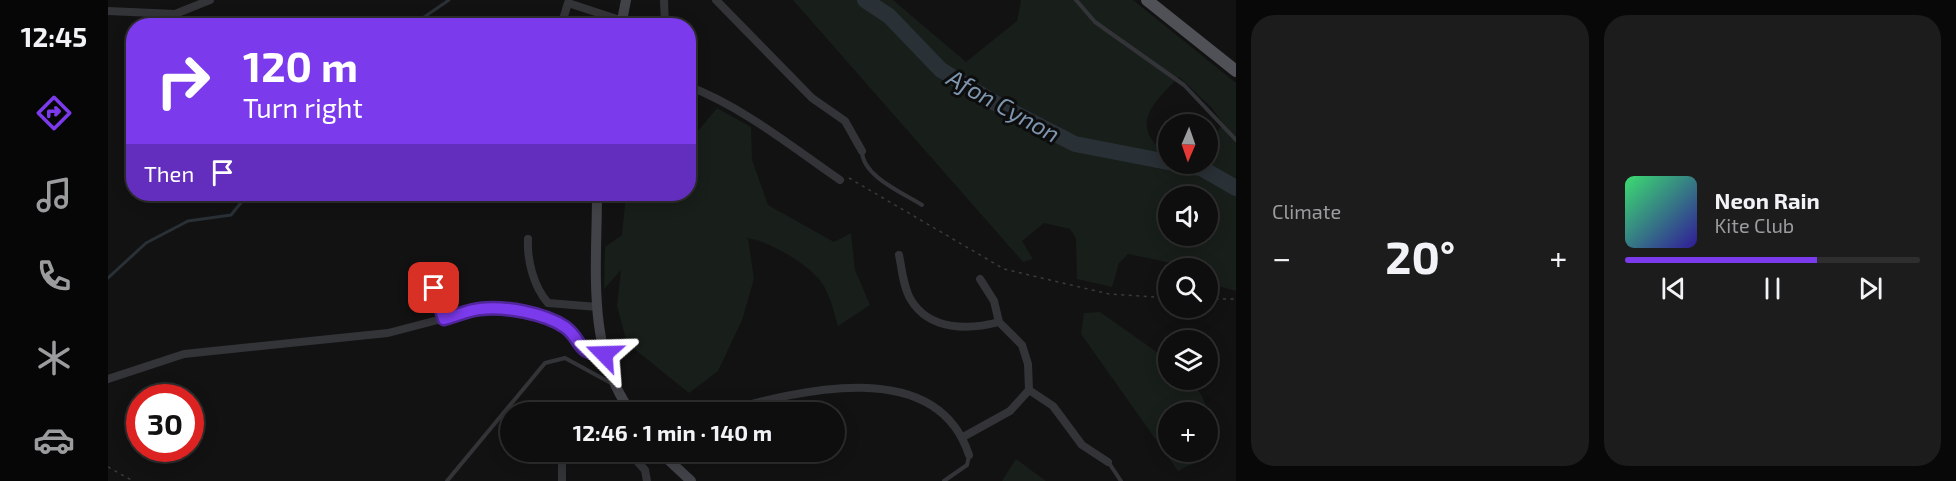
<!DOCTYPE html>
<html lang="en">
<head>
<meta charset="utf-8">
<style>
	body { margin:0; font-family:"Exo 2",sans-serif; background:#1c1c1c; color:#f1f3f6; height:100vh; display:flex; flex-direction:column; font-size:22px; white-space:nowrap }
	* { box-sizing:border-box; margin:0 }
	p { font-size:20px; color:#9b9c9e }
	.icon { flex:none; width:33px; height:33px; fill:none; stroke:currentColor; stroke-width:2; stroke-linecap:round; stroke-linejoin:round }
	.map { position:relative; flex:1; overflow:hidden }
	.sheet { display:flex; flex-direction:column; gap:15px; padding:15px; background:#080808; width:720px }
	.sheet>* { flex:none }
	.hud { position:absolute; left:18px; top:18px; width:570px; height:183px; border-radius:24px; box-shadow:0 3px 15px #0003,0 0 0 2px #2e2e2e; background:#7c3aed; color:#fff; overflow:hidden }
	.needle { width:39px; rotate:182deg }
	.fabs { position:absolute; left:1050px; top:114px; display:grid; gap:12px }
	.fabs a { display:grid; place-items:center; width:60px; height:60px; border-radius:50%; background:#0e0e0e; box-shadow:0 3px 15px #0003,0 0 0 2px #2e2e2e; font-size:30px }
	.speed { position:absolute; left:18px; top:384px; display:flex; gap:12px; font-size:30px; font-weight:700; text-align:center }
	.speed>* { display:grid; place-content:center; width:78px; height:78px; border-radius:50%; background:#0e0e0e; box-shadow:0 3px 15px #0003,0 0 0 2px #2e2e2e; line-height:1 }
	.speed .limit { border:9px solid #d22; background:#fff; color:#111 }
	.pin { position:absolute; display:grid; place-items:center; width:51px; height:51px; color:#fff; margin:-26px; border-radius:12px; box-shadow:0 3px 9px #0006 }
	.me { position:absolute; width:66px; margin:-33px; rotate:292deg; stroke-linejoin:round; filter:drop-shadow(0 0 4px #0008) }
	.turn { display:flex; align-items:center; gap:21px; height:126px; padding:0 18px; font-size:27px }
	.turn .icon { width:78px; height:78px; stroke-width:2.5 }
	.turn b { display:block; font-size:42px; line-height:51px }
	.then { display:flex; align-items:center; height:57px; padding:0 18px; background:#0003; gap:12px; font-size:22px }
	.big { font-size:45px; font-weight:700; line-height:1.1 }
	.sheet .widget { flex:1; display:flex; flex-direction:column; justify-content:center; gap:9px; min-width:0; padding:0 21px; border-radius:24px; background:#1c1c1c }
	.song { display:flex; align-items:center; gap:18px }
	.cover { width:72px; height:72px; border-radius:9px; background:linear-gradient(135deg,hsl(140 70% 55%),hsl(250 70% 35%)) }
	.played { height:6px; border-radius:3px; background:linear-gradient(90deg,#7c3aed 65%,#2e2e2e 65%) }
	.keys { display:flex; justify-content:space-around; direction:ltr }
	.heat { display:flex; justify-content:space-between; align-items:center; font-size:33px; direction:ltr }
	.sheet .tiles { flex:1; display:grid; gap:15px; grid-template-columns:repeat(2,1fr) }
	.trip { position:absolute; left:392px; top:402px; width:345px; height:60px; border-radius:30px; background:#0e0e0e; box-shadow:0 3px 15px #0003,0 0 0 2px #2e2e2e; font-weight:700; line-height:60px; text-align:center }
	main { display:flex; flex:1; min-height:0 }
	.tab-bar { display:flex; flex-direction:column; width:108px; justify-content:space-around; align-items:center; background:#060606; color:#9b9c9e }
	.tab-bar .icon { width:42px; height:42px }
	.tab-bar .current { color:#7c3aed }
	.tab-bar b { font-size:27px; color:#f1f3f6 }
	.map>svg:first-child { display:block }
</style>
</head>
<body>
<main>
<nav class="tab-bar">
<b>12:45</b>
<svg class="icon current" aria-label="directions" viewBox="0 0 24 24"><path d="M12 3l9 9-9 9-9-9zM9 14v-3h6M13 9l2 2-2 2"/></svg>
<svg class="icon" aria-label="music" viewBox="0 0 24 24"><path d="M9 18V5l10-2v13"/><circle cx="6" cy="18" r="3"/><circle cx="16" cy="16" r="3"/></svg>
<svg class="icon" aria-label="phone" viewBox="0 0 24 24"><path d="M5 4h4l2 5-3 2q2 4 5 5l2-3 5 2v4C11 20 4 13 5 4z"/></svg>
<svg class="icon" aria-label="climate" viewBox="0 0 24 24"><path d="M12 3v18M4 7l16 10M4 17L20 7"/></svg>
<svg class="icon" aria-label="car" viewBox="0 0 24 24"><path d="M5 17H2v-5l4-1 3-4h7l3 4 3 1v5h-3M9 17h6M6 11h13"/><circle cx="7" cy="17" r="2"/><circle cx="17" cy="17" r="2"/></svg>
</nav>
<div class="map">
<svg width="1128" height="481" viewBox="0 0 1128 481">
	<rect width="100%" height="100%" fill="#121213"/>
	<path fill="#181e19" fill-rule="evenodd" d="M685,0H785L858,62L909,21L913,0H1025L1128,83V291L1100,283V268H1074L1068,264L1020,254L1011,263L1004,287L969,279L968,238L962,229L936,223L914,241L925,259L915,262ZM1071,77L1103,107L1115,124L1100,144V164H1060V152C1053,150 1050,148 1045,141C1026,117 1054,95 1071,77ZM1060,196H1100V236H1060Z
		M609,108L643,127L644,160L660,205L726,242L743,233L747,270L762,305L730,326C726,312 721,290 710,278C696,262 658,239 637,238L640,239L646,279L634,320L610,371L581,393L519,343L509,306L513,270L496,289L497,247L514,235L518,194H580L581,136L590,131Z
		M992,312L1060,360V380H1081C1102,399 1102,421 1100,448V412H1060V452H1099V457L1070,471L973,334L976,313Z
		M908,459L938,481H894Z"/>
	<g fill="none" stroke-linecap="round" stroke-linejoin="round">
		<path stroke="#293036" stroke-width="3" d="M303,26L341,0
			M0,278L38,243L80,221L123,215L140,194"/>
		<path stroke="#293036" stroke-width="16" d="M757,0L781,16L833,70L887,103L967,144L1060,162
			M1069,164L1093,168L1128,188"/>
		<path stroke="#393b3f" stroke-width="1.5" stroke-dasharray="3 4.5" stroke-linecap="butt" d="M741,178L896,269L1001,294L1060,298
			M1100,299H1128
			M0,467L25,481"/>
		<path stroke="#333438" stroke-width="4" d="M968,0L987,22L1076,85L1128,140
			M754,151C754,176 795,193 814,205
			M327,264L326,288L336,319
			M1001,463L1013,481
			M339,481L437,363L457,358L503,383
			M836,481L859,465L861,456"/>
		<path stroke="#333438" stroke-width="8" d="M556,0L557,26
			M608,0L704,98L737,121L754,151
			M0,11L67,14L102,0
			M453,26L460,3L515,21
			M580,86C635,107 684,147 732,180
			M420,239C419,259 425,286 440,303L490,307
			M791,255C794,269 795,287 803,300C822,331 861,330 891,322
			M0,379L76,354L280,333L372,309L406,311L448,322L460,329L473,348L482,354H496
			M921,390L945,406L974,445L1000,462
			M614,412C689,391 828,354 861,455
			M855,437L902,411L921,390L920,364L914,345L891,322L886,301L872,279
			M454,452V481
			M521,452L537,470L539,481"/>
		<path stroke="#414348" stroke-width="10" d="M513,26L518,0
			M489,194C489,267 478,350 523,412
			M552,452L583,481"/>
		<path stroke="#4f5157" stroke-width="12" d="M1039,0L1128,71"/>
	</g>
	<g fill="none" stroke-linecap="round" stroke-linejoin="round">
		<defs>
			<path id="route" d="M326,288L336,319C348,316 360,310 372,309C397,306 436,313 457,327C475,340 467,354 496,354"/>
		</defs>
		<use href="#route" stroke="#51269a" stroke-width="15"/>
		<use href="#route" stroke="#7c3aed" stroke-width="10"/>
	</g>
	<g text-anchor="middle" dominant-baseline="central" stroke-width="6" stroke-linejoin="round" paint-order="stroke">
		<g font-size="24" font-style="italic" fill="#7d95ad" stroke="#0d0d0e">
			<text transform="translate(896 105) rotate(29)">Afon Cynon</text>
		</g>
	</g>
</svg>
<div class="fabs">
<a><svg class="needle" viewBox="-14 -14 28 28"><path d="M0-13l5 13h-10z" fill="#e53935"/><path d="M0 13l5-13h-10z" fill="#9b9c9e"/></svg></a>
<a><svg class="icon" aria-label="sound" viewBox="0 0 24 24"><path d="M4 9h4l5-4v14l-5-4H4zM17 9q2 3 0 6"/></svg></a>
<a><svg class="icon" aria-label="search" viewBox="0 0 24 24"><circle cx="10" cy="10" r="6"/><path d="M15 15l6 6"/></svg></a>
<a><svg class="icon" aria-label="layers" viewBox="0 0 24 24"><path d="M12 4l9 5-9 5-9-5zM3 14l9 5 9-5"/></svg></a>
<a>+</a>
</div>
<div class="speed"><div class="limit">30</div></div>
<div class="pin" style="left:326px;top:288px;background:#d93025"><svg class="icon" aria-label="arrive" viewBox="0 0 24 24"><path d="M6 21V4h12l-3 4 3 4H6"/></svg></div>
<svg class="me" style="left:496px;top:354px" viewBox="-20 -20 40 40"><path d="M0-17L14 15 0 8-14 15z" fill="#7c3aed" stroke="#fff" stroke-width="4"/></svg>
<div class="trip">12:46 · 1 min · 140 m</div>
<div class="hud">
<div class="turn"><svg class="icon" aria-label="right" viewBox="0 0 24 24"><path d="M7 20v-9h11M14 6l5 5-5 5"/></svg><div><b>120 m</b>Turn right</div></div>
<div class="then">Then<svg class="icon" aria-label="arrive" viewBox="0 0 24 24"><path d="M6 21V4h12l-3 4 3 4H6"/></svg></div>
</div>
</div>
<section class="sheet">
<div class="tiles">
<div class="widget"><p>Climate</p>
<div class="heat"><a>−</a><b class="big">20°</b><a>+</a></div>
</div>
<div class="widget">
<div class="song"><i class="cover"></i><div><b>Neon Rain</b><p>Kite Club</p></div></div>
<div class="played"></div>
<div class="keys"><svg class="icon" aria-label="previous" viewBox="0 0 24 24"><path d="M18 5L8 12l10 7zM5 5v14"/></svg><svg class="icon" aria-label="pause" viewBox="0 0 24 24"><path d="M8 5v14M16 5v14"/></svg><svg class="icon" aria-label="next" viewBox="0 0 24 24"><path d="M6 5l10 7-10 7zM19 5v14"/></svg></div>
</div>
</div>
</section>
</main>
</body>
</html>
